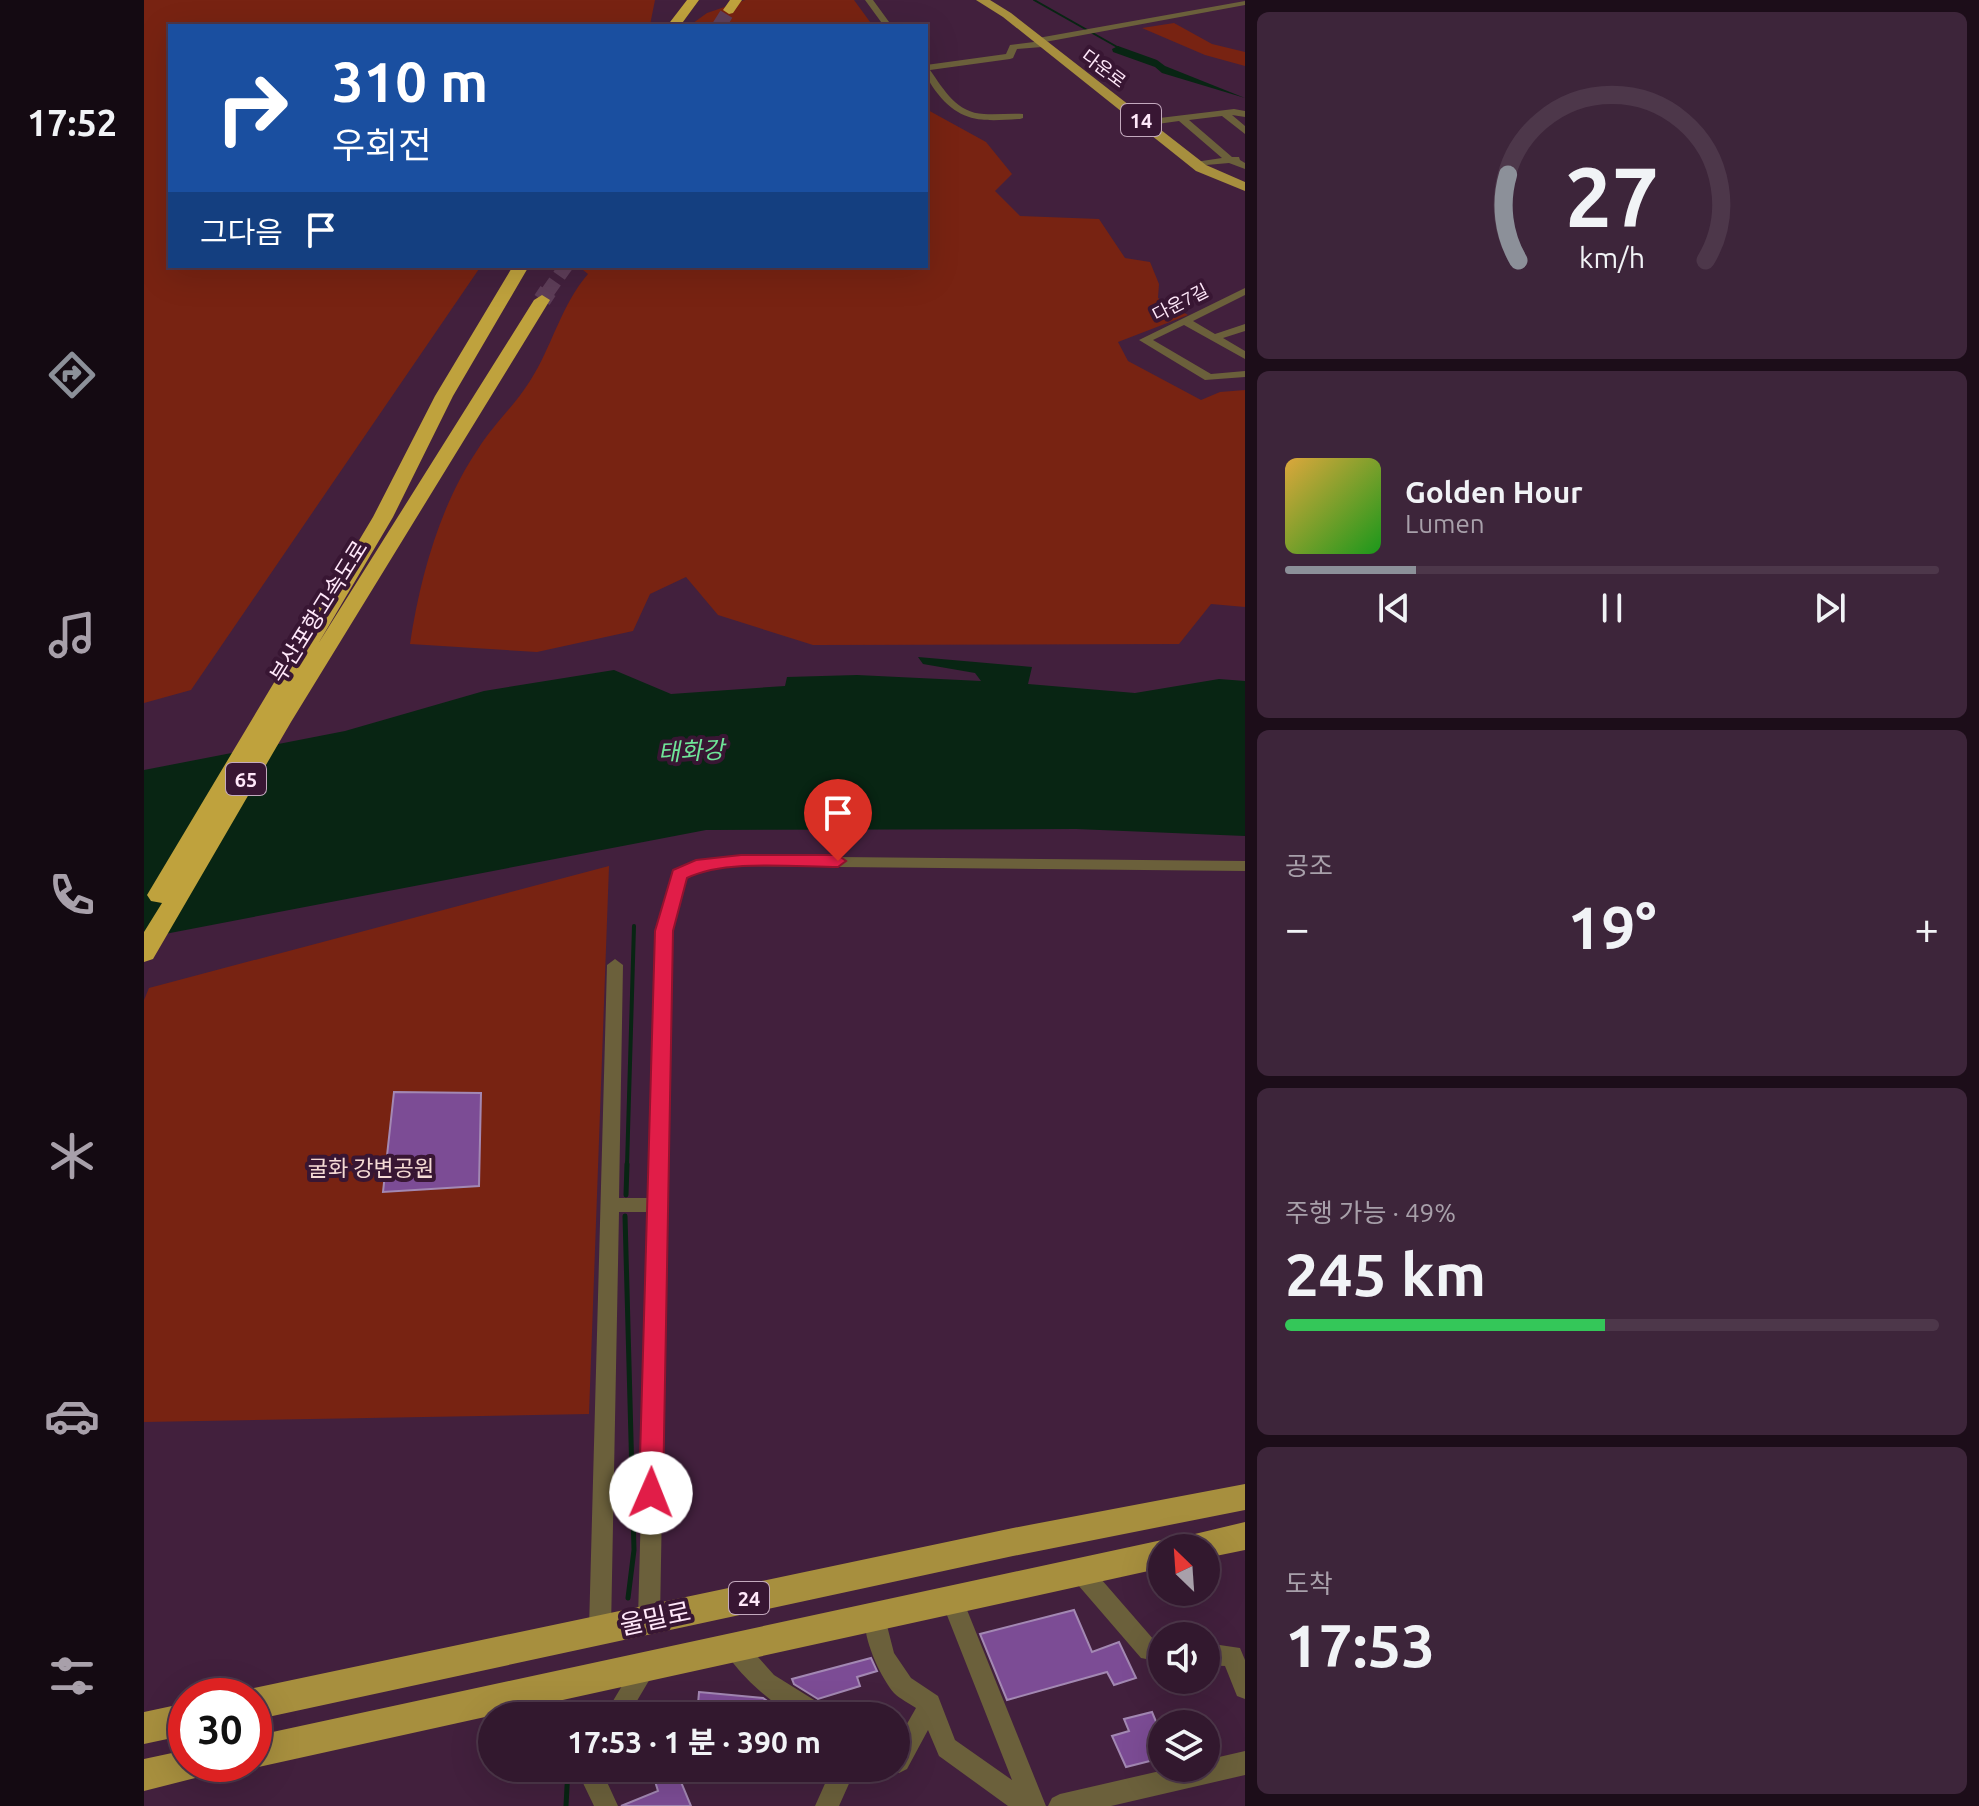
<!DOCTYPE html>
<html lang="ko">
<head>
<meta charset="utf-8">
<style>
	body { margin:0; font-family:Ubuntu,"Noto Sans KR",sans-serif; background:#3d253a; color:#f1f3f6; height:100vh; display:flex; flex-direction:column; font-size:30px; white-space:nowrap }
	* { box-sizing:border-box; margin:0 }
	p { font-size:26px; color:#a8a0aa }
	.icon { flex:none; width:44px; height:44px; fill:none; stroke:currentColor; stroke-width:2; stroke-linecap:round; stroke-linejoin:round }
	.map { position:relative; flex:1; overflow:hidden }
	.details { display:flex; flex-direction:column; gap:12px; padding:12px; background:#1c0d19; width:734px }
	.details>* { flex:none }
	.guide { position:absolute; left:24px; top:24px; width:760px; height:244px; border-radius:0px; box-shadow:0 8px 32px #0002,0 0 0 2px #4d374a; background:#1a4fa0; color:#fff; overflow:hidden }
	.needle { width:52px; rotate:335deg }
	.buttons { position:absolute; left:1004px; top:1534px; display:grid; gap:16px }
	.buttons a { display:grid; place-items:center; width:72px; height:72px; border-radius:50%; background:#32182e; box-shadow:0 8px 32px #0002,0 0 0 2px #4d374a; font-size:40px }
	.speed { position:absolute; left:24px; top:1678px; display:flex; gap:16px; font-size:40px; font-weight:700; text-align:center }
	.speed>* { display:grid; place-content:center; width:104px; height:104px; border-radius:50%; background:#32182e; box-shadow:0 8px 32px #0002,0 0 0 2px #4d374a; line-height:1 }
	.speed .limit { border:12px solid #d22; background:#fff; color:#111 }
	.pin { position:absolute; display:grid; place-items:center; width:68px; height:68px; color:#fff; margin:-82px -34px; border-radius:50% 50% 50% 0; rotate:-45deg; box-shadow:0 0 8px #0007 }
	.pin .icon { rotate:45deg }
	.me { position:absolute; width:88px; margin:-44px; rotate:1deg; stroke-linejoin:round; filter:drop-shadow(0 0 6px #0008) }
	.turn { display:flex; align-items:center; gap:28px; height:168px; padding:0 32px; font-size:36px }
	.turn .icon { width:104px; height:104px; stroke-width:2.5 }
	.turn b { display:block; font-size:56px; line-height:68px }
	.then { display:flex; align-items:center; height:76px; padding:0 32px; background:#0003; gap:16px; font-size:30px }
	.big { font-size:60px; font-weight:700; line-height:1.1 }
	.details .card { flex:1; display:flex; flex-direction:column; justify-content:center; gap:12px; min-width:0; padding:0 28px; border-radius:12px; background:#3d253a }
	.details .dial { align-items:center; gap:0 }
	.dial svg { height:208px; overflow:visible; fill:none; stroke:#4d374a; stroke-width:7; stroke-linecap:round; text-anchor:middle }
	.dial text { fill:#f1f3f6; stroke:none }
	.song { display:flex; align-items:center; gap:24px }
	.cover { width:96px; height:96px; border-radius:12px; background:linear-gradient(135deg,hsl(40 70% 55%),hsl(120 70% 35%)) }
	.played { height:8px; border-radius:4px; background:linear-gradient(90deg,#8c9099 20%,#4d374a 20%) }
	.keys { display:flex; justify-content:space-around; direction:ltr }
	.heat { display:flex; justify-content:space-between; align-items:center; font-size:44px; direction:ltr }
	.charge { height:12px; border-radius:6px; background:linear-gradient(90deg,#34c759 49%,#4d374a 0) }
	.trip { position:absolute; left:334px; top:1702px; width:432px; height:80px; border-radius:40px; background:#32182e; box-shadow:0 8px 32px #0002,0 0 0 2px #4d374a; font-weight:700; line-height:80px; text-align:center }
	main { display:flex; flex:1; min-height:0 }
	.dock { display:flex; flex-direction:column; width:144px; justify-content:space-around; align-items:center; background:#140a12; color:#a8a0aa }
	.dock .icon { width:56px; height:56px }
	.dock .active { color:#8c9099 }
	.dock b { font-size:36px; color:#f1f3f6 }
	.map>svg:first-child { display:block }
</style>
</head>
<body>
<main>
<nav class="dock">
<b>17:52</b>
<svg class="icon active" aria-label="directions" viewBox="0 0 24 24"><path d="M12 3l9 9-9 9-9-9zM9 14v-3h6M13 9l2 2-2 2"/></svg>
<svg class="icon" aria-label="music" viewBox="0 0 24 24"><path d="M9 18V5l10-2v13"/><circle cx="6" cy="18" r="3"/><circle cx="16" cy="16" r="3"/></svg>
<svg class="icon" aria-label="phone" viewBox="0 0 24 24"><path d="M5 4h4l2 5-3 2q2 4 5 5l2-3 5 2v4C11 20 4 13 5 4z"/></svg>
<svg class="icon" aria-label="climate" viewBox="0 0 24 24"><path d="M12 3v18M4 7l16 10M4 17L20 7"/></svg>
<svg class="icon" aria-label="car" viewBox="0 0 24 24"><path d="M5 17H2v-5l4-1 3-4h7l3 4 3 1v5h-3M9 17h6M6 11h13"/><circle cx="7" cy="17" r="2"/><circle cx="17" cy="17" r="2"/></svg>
<svg class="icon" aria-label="filters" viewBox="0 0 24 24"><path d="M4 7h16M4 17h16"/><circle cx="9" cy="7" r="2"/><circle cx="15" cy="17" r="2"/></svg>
</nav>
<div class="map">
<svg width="1101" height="1806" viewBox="0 0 1101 1806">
	<rect width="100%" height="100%" fill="#42203d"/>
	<path fill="#782312" d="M0,0H511L506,25L510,26H26V266H337L47,690L0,703Z
		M601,0H710L729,26H545L563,13Z
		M1030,23L1068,44L1101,52V66L1061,55L998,28Z
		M782,109L842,142L868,174L851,191L876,216L955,219L981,258L1006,262L1015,284L1014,298L1044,315L974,342L984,361L1057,400L1076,392L1101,390V607L1067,604L1035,644L669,645L574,615L542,577L506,594L489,631L393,652L266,644C276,577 296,505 334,449C349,425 371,405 386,381C408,347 417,305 444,274L434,266H782Z
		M465,866L445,1414L0,1422V1000L5,988Z"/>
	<path fill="#082513" d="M974,46L1013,60L1021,66L1101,98L1018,73L1011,67L969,52L968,49Z
		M774,657L888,667L884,684L991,693L1075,679L1101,681V836L932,829L562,830L0,938V770L201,731L340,691L470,670L527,694L641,686L643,677L713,675L837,681L831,673L779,664Z"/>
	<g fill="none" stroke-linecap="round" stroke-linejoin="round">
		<path stroke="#082513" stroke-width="2" d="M890,0L975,48"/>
		<path stroke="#082513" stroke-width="4" d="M483,1166L490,926"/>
		<path stroke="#082513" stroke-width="5" d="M482,1195L483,1164
			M481,1216L490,1550L484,1598
			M422,1806L424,1768"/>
	</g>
	<path fill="#7c4c95" stroke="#a388b3" stroke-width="2" d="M250,1092L337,1093L335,1186L239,1192Z
		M930,1610L948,1652L975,1642L992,1678L970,1685L963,1672L863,1700L836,1634Z
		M727,1658L733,1671L713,1677L716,1686L674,1699L650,1684L648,1679Z
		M555,1692L619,1698L629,1705L632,1716H553Z
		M1008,1712L1018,1736V1758L982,1767L968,1736L985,1731L980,1719Z
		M507,1768H524L526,1772L532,1770L547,1806H477L514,1791Z
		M559,1768H598L595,1780L559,1776Z"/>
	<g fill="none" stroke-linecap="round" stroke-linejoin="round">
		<path stroke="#5e3e59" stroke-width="14" stroke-dasharray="14 7" stroke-linecap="butt" d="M575,26L585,10
			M403,293L422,266"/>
		<path stroke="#5e3e59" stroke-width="18" stroke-dasharray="18 9" stroke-linecap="butt" d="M398,300L404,291"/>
		<path fill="#6b603b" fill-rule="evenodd" d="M721,0H729L748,26H740Z
			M1101,1V5L901,42V46L898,47L873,49L869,58L866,59L786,70C800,90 813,113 840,114C853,115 866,113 879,114V118L876,119C841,121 818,124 794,94C786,84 782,78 782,65L862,54L866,45L890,42L894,38Z
			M1090,109L1101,111V117L1088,115L1101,126V134L1078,116L1045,120L1088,157H1095L1096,160L1101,163V169L1085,163L1051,166V162L1078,158L1035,121L999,126L994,123L999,120Z
			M1101,288V295L1049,321L1071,334L1101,324V331L1079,338L1101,351V359L1040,325L1009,340L1067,374L1101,371V377L1061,380L995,340Z
			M597,856L1101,861V871L597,866L555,871L542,878L528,931L516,1619L513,1626L505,1630L497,1626L494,1619L505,1212H475L467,1629L464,1637L456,1640L448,1637L445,1629L463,965L471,959L479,965L475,1198H505L512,931L529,871L552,861Z
			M936,1561L944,1564L1010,1640H1018V1662L997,1658L928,1578L925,1571L928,1564Z
			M808,1590L816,1593L819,1600L902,1806H864L795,1756L784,1730L763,1769L755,1773L744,1768H752V1743L772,1708C765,1703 756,1699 750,1693C736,1677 714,1630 723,1610L731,1606L739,1610L750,1653L767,1678L794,1696L811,1740L868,1780L797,1600L800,1593Z
			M590,1636L598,1639L630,1675L683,1708L686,1716C677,1716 663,1719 654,1716C631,1709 588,1668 579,1647L582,1639Z
			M1062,1643L1096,1648L1101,1660V1699L1093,1696L1081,1666L1062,1665Z
			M502,1656L510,1659L513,1667L484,1716H460L494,1659Z
			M1101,1751V1775L967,1806H904L908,1798L916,1794L1029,1768H1062V1760Z
			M441,1768H465L463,1782L474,1806H450L439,1783Z
			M688,1768H712L695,1806H671Z"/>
		<path fill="#a78f3e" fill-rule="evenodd" d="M832,0H846L867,13L1062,165L1101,182V191L1052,171L859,17Z
			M1101,1484V1510L869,1556L110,1720V1696H98L110,1688L869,1528Z
			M1101,1522V1550L1062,1558V1548H1018V1568L110,1768L100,1764H110V1736L1018,1540L1030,1547L1034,1538Z
			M42,1703V1735L0,1744V1712Z
			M42,1750V1764H68L63,1775L0,1791V1759Z"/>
		<path fill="#bfa23d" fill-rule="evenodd" d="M543,0H555L536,26H523Z
			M586,0H598L589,13L585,14L579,10Z
			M369,266H385L309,396L249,517L174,644L390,300L398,295L406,300L147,722L9,959L0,962V932L18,903L7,901L3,895L229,517L291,396Z"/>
	</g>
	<path fill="#e11d48" stroke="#92132f" stroke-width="2" d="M597,855H694L702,861L694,867C651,867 581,859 543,878L529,931L519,1493L516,1501L507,1504L499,1501L495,1493L511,931L529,870L552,860Z"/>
	<g text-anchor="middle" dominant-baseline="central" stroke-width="8" stroke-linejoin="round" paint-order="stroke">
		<g font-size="18" fill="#ffe8fa" stroke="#381633">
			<text transform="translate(960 68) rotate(37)">다운로</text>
			<text transform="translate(1036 302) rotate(-27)">다운7길</text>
		</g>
		<g fill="#381633" stroke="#c3a9be" stroke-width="2">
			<rect x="977" y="104" width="40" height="32" rx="6"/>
			<rect x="82" y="763" width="40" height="32" rx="6"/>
			<rect x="585" y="1582" width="40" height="32" rx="6"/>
		</g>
		<g font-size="20" font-weight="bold" fill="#ffe8fa">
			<text x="997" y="120">14</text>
			<text x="102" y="779">65</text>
			<text x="605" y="1598">24</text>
		</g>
		<g font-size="22" fill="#ffe8fa" stroke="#381633">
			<text transform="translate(174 611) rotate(-58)">부산포항고속도로</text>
		</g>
		<g font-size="22" fill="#f4dad4" stroke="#381633">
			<text x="227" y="1167">굴화 강변공원</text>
		</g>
		<g font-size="24" font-style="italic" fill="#6fe598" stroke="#381633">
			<text transform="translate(547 751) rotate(-3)">태화강</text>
		</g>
		<g font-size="26" fill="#ffe8fa" stroke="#381633">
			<text transform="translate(511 1618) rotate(-12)">울밀로</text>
		</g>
	</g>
</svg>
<div class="buttons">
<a><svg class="needle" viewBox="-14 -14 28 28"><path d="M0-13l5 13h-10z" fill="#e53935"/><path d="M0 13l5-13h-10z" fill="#a8a0aa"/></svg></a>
<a><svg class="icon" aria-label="sound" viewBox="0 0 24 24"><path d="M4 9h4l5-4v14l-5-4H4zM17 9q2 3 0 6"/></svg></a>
<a><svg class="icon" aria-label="layers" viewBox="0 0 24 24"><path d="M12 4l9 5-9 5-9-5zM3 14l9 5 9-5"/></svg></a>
</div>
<div class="speed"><div class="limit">30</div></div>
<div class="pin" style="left:694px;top:861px;background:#d93025"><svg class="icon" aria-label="arrive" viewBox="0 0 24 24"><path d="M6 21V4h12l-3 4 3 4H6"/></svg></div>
<svg class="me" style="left:507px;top:1493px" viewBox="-20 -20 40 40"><circle r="19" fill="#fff"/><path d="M0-13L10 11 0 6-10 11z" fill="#e11d48"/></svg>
<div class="trip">17:53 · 1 분 · 390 m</div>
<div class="guide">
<div class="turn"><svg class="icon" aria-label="right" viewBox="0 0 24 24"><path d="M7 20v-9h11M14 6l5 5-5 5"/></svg><div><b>310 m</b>우회전</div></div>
<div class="then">그다음<svg class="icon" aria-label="arrive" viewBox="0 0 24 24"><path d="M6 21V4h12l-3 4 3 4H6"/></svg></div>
</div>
</div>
<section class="details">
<div class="card dial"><svg viewBox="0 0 100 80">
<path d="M14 69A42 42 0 1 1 86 69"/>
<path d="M14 69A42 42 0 0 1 10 36" stroke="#8c9099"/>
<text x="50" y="56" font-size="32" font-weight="700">27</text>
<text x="50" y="72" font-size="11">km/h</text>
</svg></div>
<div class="card">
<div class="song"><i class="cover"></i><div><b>Golden Hour</b><p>Lumen</p></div></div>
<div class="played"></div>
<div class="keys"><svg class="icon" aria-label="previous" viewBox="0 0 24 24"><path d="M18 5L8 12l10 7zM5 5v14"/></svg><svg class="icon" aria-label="pause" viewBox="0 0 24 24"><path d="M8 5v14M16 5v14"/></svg><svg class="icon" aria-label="next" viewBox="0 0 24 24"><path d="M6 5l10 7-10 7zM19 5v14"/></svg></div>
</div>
<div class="card"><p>공조</p>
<div class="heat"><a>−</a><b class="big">19°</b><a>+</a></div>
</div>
<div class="card"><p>주행 가능 · 49%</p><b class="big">245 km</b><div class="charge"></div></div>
<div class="card"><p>도착</p><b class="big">17:53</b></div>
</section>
</main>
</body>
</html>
